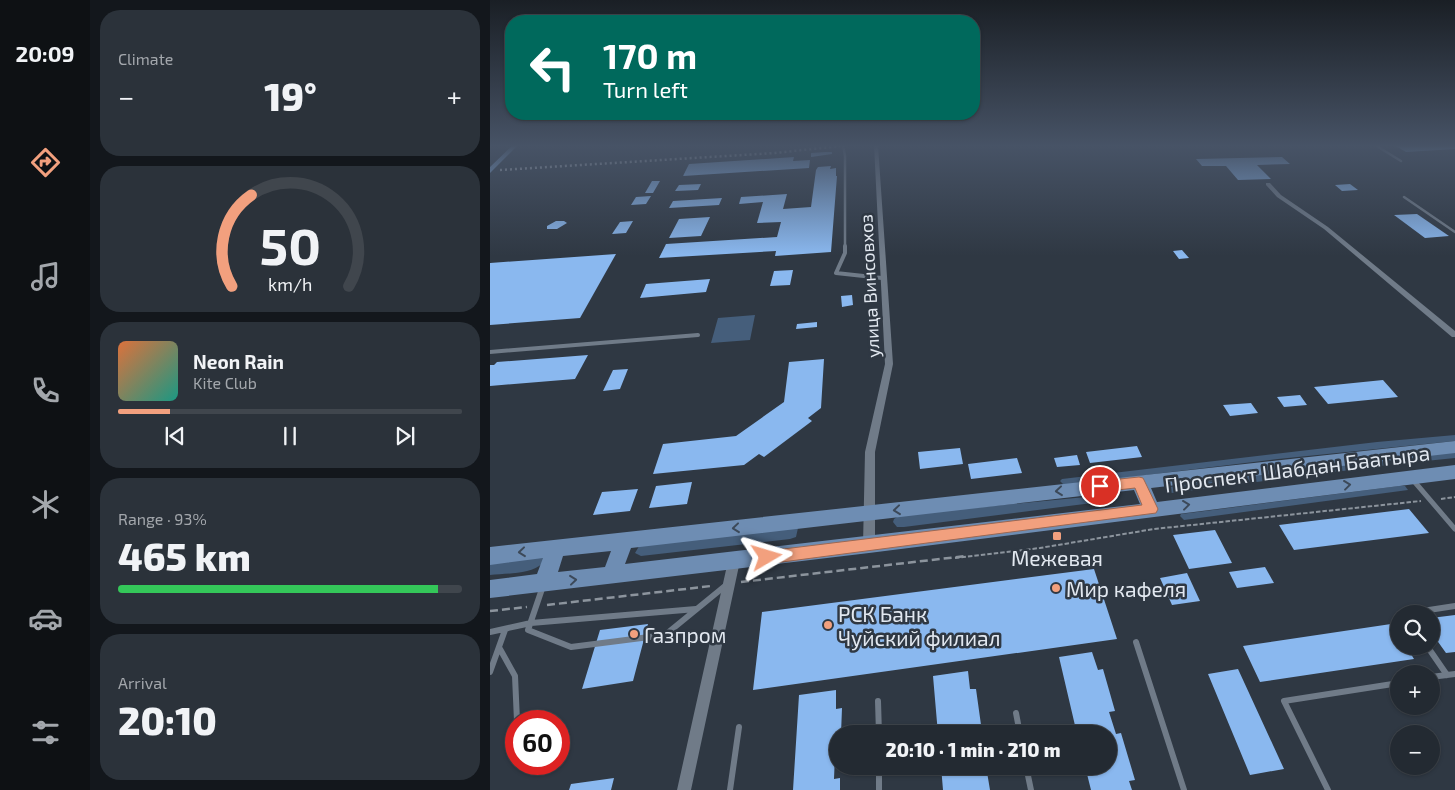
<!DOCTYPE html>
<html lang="en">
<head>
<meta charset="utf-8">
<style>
	body { margin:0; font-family:"Exo 2",sans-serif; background:#2b323a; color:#f1f3f6; height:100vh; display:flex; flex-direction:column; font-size:19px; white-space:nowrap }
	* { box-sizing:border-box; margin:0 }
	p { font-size:16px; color:#a3a7ac }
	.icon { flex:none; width:28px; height:28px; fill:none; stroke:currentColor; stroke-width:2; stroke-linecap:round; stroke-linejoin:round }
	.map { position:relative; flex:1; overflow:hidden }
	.sheet { display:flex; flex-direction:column; gap:10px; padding:10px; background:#13171c; width:400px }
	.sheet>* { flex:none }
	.guide { position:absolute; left:15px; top:15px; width:475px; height:105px; border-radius:20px; box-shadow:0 1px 4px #0004,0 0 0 1px #40464d; background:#00695c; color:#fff; overflow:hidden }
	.buttons { position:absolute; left:900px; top:605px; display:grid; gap:10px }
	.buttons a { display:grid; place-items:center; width:50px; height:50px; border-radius:50%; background:#232a32; box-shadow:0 1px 4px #0004,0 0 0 1px #40464d; font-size:25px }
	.speed { position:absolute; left:15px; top:710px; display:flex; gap:10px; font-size:25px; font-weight:700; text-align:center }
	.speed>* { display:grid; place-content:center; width:65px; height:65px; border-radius:50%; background:#232a32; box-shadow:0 1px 4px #0004,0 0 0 1px #40464d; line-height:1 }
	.speed .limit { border:8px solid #d22; background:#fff; color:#111 }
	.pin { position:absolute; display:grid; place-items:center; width:42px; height:42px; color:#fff; margin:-21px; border:2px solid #fff; border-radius:50%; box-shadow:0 1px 5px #0007 }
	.me { position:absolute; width:55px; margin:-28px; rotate:83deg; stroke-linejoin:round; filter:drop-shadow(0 0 4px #0008) }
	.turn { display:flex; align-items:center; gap:18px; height:105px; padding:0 15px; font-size:22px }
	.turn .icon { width:65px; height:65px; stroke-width:2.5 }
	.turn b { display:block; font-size:35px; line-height:42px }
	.big { font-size:38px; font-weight:800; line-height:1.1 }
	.sheet .card { flex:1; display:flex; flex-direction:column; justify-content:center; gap:8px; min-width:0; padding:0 18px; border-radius:20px; background:#2b323a }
	.sheet .dial { align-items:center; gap:0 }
	.dial svg { height:130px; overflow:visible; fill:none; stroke:#40464d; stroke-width:7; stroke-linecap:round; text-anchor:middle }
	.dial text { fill:#f1f3f6; stroke:none }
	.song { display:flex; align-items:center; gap:15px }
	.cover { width:60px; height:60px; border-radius:8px; background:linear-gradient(135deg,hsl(20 70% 55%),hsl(170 70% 35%)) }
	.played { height:5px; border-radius:2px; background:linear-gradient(90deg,#f2a07e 15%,#40464d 15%) }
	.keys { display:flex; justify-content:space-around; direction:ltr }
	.heat { display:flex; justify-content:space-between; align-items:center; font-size:28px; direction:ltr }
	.charge { height:8px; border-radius:4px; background:linear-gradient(90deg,#34c759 93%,#40464d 0) }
	.trip { position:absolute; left:339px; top:725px; width:288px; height:50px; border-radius:25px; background:#232a32; box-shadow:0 1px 4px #0004,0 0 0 1px #40464d; font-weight:800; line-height:50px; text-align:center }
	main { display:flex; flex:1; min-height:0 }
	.menu { display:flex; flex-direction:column; width:90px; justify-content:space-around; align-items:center; background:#0e1114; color:#a3a7ac }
	.menu .icon { width:35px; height:35px }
	.menu .active { color:#f2a07e }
	.menu b { font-size:22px; color:#f1f3f6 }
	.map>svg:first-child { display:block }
</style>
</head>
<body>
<main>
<nav class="menu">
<b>20:09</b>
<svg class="icon active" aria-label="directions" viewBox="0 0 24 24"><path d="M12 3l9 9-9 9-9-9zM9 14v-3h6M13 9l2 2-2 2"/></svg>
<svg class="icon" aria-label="music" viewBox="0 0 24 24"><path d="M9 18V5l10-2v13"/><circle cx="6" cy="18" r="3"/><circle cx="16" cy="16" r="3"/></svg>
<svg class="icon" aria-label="phone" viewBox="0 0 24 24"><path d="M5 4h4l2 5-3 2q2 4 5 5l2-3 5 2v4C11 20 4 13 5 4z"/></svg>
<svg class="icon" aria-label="climate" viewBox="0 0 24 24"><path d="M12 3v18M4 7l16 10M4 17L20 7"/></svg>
<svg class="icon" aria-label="car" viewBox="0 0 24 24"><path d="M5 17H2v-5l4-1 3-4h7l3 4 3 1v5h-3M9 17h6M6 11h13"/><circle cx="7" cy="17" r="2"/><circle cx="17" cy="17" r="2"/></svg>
<svg class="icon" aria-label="filters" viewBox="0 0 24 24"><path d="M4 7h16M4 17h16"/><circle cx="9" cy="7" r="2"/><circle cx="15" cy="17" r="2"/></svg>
</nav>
<section class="sheet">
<div class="card"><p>Climate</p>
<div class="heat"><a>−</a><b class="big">19°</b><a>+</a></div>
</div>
<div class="card dial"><svg viewBox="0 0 100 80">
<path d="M14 69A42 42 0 1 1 86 69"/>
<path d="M14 69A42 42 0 0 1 26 13" stroke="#f2a07e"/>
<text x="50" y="56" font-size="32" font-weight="700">50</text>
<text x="50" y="72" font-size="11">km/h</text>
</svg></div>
<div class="card">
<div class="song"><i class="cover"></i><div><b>Neon Rain</b><p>Kite Club</p></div></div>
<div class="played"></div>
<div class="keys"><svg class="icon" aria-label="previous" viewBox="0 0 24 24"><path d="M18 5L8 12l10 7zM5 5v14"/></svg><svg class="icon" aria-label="pause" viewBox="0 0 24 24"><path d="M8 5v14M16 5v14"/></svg><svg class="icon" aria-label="next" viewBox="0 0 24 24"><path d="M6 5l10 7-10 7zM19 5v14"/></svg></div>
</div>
<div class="card"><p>Range · 93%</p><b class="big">465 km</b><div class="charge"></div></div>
<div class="card"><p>Arrival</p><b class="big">20:10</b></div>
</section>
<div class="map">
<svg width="965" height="790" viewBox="0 0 965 790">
	<rect width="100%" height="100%" fill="#2f3843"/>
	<path fill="#455e7b" d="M265,315L260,340L221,343L228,318Z
		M965,435V441L788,459L574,485L570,481L572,479L887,442Z
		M965,452V458L916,463L909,459Z
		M894,460L897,465L892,466L681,493L677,489L679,487L701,484Z
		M909,486H915L918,490L694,520L690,516L691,514L715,511Z
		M616,495L619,497L618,501L414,527H407L403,522L404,519L410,515Z
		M308,528L306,537L300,539L151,556L145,553L151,543Z
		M54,553L53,563C40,575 17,573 0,575V560Z"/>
	<path fill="#8ab8ef" d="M23,145H28L0,173V167Z
		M904,145H965V149L916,152Z
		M335,152H342V154L321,157V153Z
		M304,157L303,161L320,160L319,168L193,176L199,164Z
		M792,157L800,164L767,165L781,179L748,180L736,166H712L706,159Z
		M341,166L340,169L346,168V176H347L341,252L285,256L286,251L169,258L176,244L287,237L291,222L267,223L273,202L249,204L251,197L297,194L293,209L321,207L326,170L328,167Z
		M162,181H170L163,193H155Z
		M211,184L208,190L185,191L189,185Z
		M860,184L868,190L852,191L845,185Z
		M161,196L156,204L141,205L146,197Z
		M232,198L229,205L179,208L183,201Z
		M927,214L959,236L935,238L904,215Z
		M220,217L211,236L179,238L189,219Z
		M66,221H74L77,223L67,229H57V226Z
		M143,221L136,233L122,234L130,222Z
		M692,250L699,258L689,259L683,251Z
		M126,254L90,318L0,325V263Z
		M303,270L300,285L280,286L284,271Z
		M220,279L216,292L150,298L156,284Z
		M362,295L363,305L352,307L351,296Z
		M327,322V327L306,329L307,324Z
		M98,355L85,379L0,386V365H4L7,362Z
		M334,359L331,408L318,418L322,421L274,457L269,454L254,465L163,474L173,444L246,436L294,402L299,362Z
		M138,369L130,389L113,391L123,370Z
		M893,380L908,397L838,404L824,387Z
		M810,395L817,405L794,407L787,397Z
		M761,403L768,413L740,416L733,405Z
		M647,446L652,457L600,463L596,452Z
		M470,448L473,464L430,469L428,452Z
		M587,455L590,465L567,467L564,458Z
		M527,458L532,473L481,479L478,464Z
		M202,482L197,504L159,508L166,486Z
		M148,489L140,511L103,515L112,492Z
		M919,509L939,533L804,550L789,525Z
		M725,530L742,563L699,569L683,535Z
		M775,567L784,583L747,588L739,572Z
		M604,569L627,639L263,690L272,612Z
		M697,573L710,601L682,605L670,578Z
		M965,615V652L956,653L941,632V618Z
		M158,624L143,681L92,689L110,630Z
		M901,624L909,636V646H916L924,659L770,682L753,646Z
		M602,652L608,670L613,669L625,711L619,712L626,734L631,733L645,780L639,781L642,790H601L595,766H618V734H587L569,657Z
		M748,669L794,769L760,775L718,674Z
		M478,671L480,689H486L492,732L486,734H448L443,676Z
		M346,690V709L352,708L351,734H348V754L345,755L344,779L350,778V790H303L309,695Z
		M451,766H496L500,790H453Z
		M124,778L121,790H79L81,784Z"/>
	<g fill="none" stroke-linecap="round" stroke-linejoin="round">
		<path stroke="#8c949d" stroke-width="2" stroke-dasharray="4.5 2" stroke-linecap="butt" d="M951,499L965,497
			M465,558L550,548L664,529L931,501"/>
		<path stroke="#8c949d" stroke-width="2.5" stroke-dasharray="8 4" stroke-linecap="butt" d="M251,582L476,556
			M57,605L221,586
			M0,611L37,607"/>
		<path stroke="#707b88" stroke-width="2.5" d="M353,145L355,156V247
			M885,145L911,161
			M914,197L965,232"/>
		<path stroke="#707b88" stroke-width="4" d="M355,246V253L346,273L392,278
			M0,352L208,335"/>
		<path stroke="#707b88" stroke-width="5" d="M923,480L965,529"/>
		<path stroke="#707b88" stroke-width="6" d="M53,586L38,630L81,647L175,635L235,586
			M913,614L965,606
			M0,632L41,623L206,609
			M646,642L694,790
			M937,646L957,675
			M10,649L25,676L27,721
			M0,672L15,630
			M941,677L965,674
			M388,701L389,734
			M526,713L530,734
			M389,766V790
			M536,766L541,790
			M240,790L249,727
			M838,790L794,701L909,683"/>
		<path fill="#707b88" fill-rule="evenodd" d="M384,145H388L403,364L385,452V545L383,548L379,550L375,548L373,545L375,452L395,364Z
			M776,183H780L791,195L838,227L965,331V337H962L834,229L787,197L776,185Z
			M244,556L248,557L250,561L201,790H187L238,561L240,557Z"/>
		<path fill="#6e8db3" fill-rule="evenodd" d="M965,441V453L661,488L667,502L965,465V479L379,553L0,598V580L47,574L53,558L0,565V547ZM644,490L650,504L135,564L141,548ZM121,551L115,567L68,572L73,556Z"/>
		<path stroke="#bfc5ce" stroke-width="2.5" stroke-dasharray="2 3" stroke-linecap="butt" d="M10,170L284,153L350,146"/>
	</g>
	<defs><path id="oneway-chevron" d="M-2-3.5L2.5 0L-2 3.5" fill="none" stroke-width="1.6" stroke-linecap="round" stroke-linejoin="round" transform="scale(1.25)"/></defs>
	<g stroke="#3c4959">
		<use href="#oneway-chevron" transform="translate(857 485) rotate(-7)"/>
		<use href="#oneway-chevron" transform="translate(569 491) rotate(174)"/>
		<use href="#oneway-chevron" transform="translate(696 505) rotate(-7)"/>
		<use href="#oneway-chevron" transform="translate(407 510) rotate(174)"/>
		<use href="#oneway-chevron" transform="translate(246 528) rotate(174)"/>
		<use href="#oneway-chevron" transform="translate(32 552) rotate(174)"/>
		<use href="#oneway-chevron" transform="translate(83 580) rotate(-6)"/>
	</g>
	<linearGradient id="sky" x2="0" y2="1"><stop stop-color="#1a1f25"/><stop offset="0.57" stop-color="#475366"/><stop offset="1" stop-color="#475366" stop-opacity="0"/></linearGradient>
	<rect width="965" height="256" fill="url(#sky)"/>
	<path fill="#f2a07e" stroke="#9d6852" d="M649,477L653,478L655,482L668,509L666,513L277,564L272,562L270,557L272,553L277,551L652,505L645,488L610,492L605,490L603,486L605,483L610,481Z"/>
	<g fill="#f2a07e" stroke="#2f3843" stroke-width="2">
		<rect x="562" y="531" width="10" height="10" rx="2.5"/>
		<circle cx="566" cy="588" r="5"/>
		<circle cx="338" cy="625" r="5"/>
		<circle cx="144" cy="634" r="5"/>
	</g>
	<g text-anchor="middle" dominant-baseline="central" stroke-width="5" stroke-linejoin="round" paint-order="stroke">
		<g font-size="18" fill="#e2e8f0" stroke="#2f3843">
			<text transform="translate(379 286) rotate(-93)">улица Винсовхоз</text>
		</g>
		<g font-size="21" fill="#e2e8f0" stroke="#2f3843">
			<text transform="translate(807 468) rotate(-7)">Проспект Шабдан Баатыра</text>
		</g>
		<g font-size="21" fill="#e2e8f0" stroke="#2f3843" text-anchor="start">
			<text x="567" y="557" text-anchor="middle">Межевая</text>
			<text x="576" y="588">Мир кафеля</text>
			<text x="348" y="613">РСК Банк<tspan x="348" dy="24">Чуйский филиал</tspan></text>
			<text x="154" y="634">Газпром</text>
		</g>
	</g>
</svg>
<div class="buttons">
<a><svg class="icon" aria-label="search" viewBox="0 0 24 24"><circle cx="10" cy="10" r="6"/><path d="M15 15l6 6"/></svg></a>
<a>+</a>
<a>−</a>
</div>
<div class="speed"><div class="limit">60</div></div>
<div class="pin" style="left:610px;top:486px;background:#d93025"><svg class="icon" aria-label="arrive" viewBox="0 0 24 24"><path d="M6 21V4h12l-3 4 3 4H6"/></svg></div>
<svg class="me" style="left:277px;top:557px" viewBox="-20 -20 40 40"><path d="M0-17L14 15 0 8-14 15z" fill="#f2a07e" stroke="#fff" stroke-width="4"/></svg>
<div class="trip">20:10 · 1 min · 210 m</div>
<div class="guide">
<div class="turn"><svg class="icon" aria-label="left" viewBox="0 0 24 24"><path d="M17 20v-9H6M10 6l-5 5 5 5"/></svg><div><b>170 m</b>Turn left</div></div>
</div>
</div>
</main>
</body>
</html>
